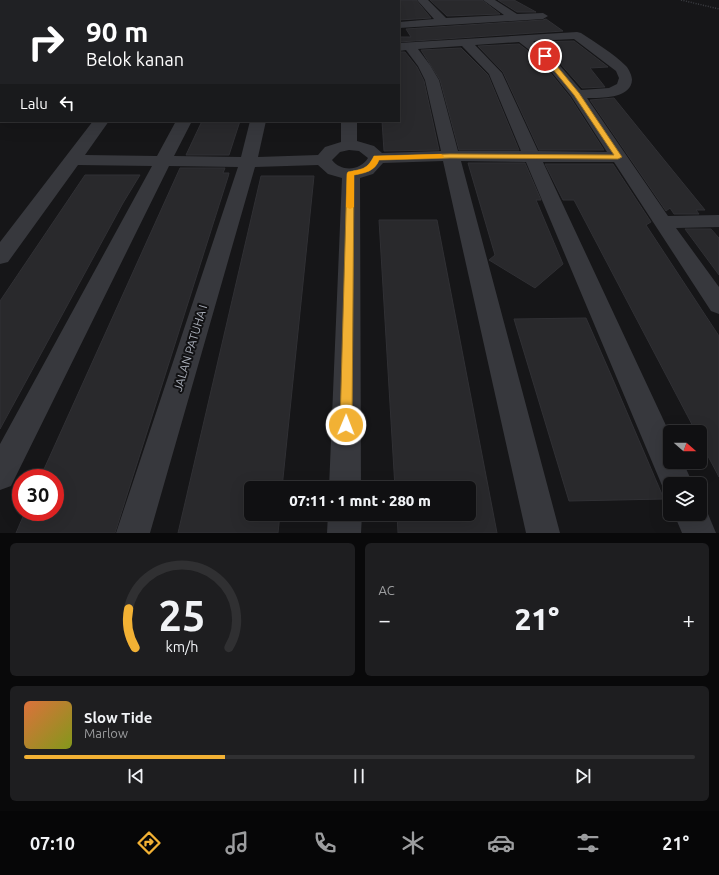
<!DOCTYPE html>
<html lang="id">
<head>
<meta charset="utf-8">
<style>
	body { margin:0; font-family:Ubuntu,sans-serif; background:#1e1e20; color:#f1f3f6; height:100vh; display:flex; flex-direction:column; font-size:15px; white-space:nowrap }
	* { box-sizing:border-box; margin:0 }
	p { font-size:13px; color:#9c9d9f }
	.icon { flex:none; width:22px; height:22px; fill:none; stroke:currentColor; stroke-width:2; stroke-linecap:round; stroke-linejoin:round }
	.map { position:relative; height:533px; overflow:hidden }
	.panel { display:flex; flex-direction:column; gap:10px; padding:10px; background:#09090a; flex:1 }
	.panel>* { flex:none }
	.banner { position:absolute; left:0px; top:0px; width:400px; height:122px; box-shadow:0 4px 16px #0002,0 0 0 1px #303032; background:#202124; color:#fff; overflow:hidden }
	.needle { width:26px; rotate:110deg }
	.buttons { position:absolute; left:663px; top:425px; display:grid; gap:8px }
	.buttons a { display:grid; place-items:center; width:44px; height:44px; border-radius:6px; background:#101012; box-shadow:0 4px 16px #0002,0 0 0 1px #303032; font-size:20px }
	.speed { position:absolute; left:12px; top:469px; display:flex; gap:8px; font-size:20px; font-weight:700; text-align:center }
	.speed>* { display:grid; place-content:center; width:52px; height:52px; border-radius:50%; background:#101012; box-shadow:0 4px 16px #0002,0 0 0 1px #303032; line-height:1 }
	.speed .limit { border:6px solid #d22; background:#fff; color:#111 }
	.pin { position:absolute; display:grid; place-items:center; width:34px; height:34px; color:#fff; margin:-17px; border:2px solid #fff; border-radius:50%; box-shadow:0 1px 4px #0007 }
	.me { position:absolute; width:44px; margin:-22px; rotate:1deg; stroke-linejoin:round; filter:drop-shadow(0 0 3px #0008) }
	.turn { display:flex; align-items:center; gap:14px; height:84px; padding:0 20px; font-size:18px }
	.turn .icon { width:52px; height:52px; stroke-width:2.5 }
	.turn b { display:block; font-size:28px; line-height:34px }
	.then { display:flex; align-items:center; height:38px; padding:0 20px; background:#0003; gap:8px; font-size:15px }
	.big { font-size:30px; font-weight:800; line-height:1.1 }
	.panel .card { flex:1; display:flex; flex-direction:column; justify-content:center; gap:6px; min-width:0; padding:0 14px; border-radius:6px; background:#1e1e20 }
	.panel .dial { align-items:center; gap:0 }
	.dial svg { height:104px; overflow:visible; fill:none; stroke:#303032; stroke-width:7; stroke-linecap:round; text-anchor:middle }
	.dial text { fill:#f1f3f6; stroke:none }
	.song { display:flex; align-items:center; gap:12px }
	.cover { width:48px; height:48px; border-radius:6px; background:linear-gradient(135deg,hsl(20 70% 55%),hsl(70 70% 35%)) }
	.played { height:4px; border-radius:2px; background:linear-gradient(90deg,#f2b134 30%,#303032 30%) }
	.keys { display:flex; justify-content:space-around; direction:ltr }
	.heat { display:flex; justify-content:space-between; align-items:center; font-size:22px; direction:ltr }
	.panel .tiles { flex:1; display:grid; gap:10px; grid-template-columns:1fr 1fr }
	.card:last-child { grid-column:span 2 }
	.trip { position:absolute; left:244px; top:481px; width:232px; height:40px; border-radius:6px; background:#101012; box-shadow:0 4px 16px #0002,0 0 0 1px #303032; font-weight:800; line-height:40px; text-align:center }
	.menu { display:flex; height:64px; justify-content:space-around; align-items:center; background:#060607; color:#9c9d9f }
	.menu .icon { width:28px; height:28px }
	.menu .active { color:#f2b134 }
	.menu b { font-size:18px; color:#f1f3f6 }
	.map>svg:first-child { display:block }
</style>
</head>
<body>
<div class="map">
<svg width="719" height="533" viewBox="0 0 719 533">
	<rect width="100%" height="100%" fill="#161618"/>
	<path fill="#29292c" stroke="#303034" d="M385,0H416L431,18L399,20V1Z
		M430,0H482L500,14L447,16Z
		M498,0H514L536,12H517Z
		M546,19L563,31L399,42V37H411L406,29L543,20Z
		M574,41L608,67L590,68L605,87L582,88L550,52L537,42Z
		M519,44L540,60L570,97L604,150H539L503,72L478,46Z
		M461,48L488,75L519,150H459L440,80L421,50Z
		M399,52H405L417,67L424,81L439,150L384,151L382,121H399Z
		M614,98L665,161L705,210H696L699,214H674L670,208L666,211L590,100Z
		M202,121H240L229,155H186Z
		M468,163H525L541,200H536L563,264L535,288L489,260L495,255Z
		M545,164H613L651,222L646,225L719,336V477L700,441V432H696L574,200H563Z
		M180,168H225L223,173H229L228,177L115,533H16L25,512H55V478H40Z
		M85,175H140L123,203L0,429V301Z
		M261,176H314L282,488H251V514H280L278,533H178Z
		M379,220H437L497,533H398L397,514H469V488H395Z
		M685,229H711L719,238V275Z
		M586,318L611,375L664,499L569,501L514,319Z"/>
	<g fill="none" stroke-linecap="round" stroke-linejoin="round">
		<path stroke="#3d3f44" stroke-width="1.5" stroke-dasharray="1 1.5" stroke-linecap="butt" d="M681,0L719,9"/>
		<path fill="#37383d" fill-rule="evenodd" d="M96,0H106V1H96Z
			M146,0H156V1H146Z
			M197,0H207V1H197Z
			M250,0H260V1H250Z
			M309,0H319V1H309Z
			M373,0H383V1H373Z
			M417,0H428L446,18L504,15L483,0H495L517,14L543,13L548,16L543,19L399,28V22L434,19Z
			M577,32L581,33C596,43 613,53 626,66C629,69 632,76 632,80C631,99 600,98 587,98L668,216L719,215V227L676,228L719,287V314L711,311L614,162H543L670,434V462H683L693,484H670V497L666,495L526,162L461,161L560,533H526L443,161L383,163L373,174L360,178L361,488H329L342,178L328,174L318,165L255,167L150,533H116L238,167L169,166L11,486L0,490V444L152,166L78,165L8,262L0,264V242L93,121H109L85,155L157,156L176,121H192L174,156L241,157L250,121H266L258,157L318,155L325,147L341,142V121H357V141L374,146L382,153L441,151L425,80L418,66L406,50L399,51V43ZM574,39L616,71L619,78L617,84L609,88L581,90L549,53L533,41ZM519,42L541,59L571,96L607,152L538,151L502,73L475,45ZM462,46L489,74L521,151H458L439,80L430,65L418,49ZM349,150L359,151L368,158C360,171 341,172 332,160L340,152Z
			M1,49V57L0,58V50Z
			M700,501L703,502L716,533H682L674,514H700Z
			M328,514H362L361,533H327Z"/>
	</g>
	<path fill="#f2b134" stroke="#9d7322" d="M543,54H547L579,93L622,157L618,159L450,158L379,160C375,171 365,173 354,175L352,425L350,429L346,431L342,429L340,425L347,174L348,172C362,169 367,170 374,156H377L450,154L614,155L574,95L543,57Z"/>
	<path fill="#f59e0b" d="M441,154L444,156L443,158L379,160C375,171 365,173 354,175V207L350,209L346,207L347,174L348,172C362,169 367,170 374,156Z"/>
	<g text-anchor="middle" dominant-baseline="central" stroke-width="4" stroke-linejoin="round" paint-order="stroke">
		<g font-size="12" fill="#a8adb8" stroke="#111113">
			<text transform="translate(190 348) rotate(-73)">JALAN PATUHA I</text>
		</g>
	</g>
</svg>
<div class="buttons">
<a><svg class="needle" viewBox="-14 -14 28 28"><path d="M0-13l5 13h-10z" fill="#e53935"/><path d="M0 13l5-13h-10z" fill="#9c9d9f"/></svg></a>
<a><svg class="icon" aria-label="layers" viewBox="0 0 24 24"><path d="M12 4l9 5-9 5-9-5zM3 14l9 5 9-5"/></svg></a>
</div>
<div class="speed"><div class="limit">30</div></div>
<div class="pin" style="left:545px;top:56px;background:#d93025"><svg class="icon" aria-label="arrive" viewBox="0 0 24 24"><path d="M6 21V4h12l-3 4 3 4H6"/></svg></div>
<svg class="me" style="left:346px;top:425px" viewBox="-20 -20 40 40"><circle r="17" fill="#f2b134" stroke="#fff" stroke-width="3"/><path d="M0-11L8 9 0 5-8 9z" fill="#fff"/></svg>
<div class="trip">07:11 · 1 mnt · 280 m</div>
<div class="banner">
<div class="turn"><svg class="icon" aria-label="right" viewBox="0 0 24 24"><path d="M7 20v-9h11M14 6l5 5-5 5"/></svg><div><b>90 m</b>Belok kanan</div></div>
<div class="then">Lalu<svg class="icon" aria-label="left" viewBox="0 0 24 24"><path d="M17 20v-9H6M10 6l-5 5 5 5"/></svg></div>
</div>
</div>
<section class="panel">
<div class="tiles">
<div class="card dial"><svg viewBox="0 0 100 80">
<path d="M14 69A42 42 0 1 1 86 69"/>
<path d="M14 69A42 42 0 0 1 9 39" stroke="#f2b134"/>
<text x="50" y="56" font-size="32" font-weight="700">25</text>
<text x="50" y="72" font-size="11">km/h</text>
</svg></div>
<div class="card"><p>AC</p>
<div class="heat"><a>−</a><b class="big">21°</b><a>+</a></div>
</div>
<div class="card">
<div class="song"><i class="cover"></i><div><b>Slow Tide</b><p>Marlow</p></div></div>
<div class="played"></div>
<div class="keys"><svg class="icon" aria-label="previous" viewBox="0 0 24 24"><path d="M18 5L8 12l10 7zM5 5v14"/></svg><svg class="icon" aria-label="pause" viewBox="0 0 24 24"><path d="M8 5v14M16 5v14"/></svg><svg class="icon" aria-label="next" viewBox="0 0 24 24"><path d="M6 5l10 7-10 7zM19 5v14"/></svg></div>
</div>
</div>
</section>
<nav class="menu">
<b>07:10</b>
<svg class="icon active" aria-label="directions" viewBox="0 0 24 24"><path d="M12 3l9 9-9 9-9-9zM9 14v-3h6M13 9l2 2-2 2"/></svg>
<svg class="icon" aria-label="music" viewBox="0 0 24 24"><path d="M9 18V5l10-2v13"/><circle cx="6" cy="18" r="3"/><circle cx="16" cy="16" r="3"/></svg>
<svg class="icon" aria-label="phone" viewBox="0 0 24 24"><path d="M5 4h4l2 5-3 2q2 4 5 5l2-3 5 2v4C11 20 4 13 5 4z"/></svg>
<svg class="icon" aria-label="climate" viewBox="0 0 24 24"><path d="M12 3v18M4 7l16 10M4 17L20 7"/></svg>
<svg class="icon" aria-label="car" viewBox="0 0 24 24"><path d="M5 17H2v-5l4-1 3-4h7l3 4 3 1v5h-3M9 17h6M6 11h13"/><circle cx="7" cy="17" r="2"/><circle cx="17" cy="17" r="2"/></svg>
<svg class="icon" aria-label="filters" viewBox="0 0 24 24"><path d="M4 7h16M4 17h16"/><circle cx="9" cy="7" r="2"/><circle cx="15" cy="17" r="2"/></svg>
<b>21°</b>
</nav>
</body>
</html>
